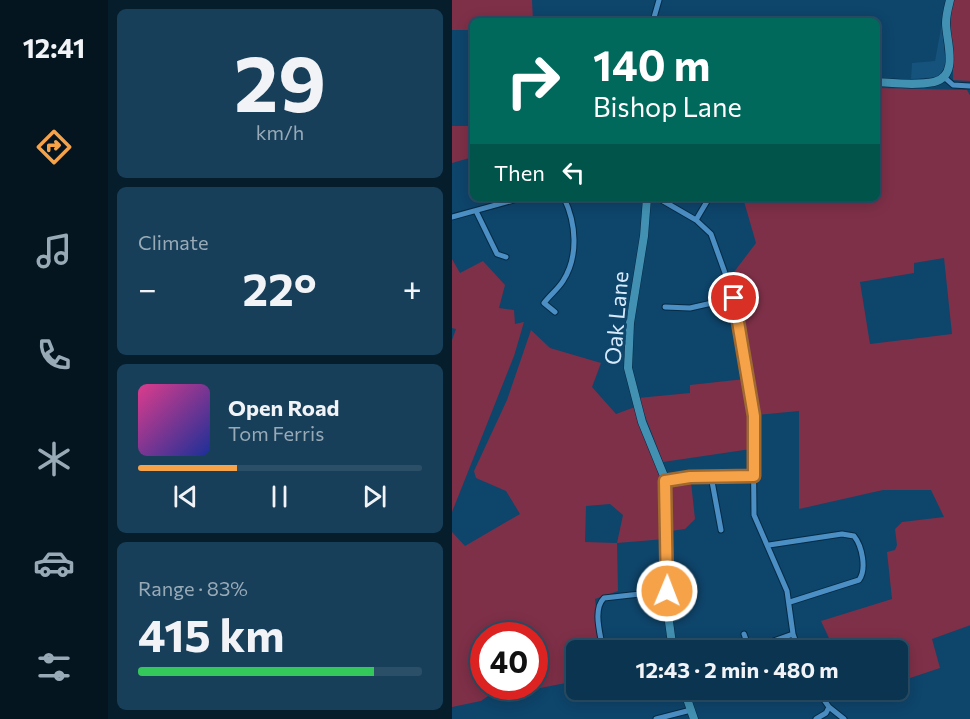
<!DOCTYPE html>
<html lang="en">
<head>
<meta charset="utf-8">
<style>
	body { margin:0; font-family:Commissioner,sans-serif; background:#183f5a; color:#f1f3f6; height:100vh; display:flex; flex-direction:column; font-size:22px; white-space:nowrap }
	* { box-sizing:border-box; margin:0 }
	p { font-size:20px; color:#99aab7 }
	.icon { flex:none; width:33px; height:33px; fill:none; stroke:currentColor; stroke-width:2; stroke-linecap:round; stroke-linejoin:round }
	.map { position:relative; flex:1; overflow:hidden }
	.side { display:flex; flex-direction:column; gap:9px; padding:9px; background:#061d2c; width:344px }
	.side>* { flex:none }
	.guide { position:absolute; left:18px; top:18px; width:410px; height:183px; border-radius:9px; box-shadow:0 3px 15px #0003,0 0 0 2px #2a4f67; background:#00695c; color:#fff; overflow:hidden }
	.speed { position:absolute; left:18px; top:622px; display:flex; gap:12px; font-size:30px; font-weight:700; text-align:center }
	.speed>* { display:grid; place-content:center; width:78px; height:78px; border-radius:50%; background:#0a3450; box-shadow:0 3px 15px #0003,0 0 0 2px #2a4f67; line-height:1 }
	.speed .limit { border:9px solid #d22; background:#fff; color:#111 }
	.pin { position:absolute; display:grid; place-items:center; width:51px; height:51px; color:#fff; margin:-26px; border:3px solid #fff; border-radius:50%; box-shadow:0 2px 6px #0007 }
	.me { position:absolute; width:66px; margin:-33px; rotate:1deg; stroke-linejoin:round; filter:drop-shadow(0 0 4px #0008) }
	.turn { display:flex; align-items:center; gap:21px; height:126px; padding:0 24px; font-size:27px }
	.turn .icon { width:78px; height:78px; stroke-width:2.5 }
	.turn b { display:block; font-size:42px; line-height:51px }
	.then { display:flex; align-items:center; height:57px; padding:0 24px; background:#0003; gap:12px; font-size:22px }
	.big { font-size:45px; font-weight:700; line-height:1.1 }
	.side .card { flex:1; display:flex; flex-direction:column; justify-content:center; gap:9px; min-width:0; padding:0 21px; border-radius:9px; background:#183f5a }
	.side .dial { align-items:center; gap:0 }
	.dial b { font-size:78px; line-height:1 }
	.song { display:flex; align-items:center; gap:18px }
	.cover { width:72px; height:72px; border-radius:9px; background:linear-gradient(135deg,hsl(330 70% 55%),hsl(230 70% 35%)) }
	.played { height:6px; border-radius:3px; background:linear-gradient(90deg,#f6a248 35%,#2a4f67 35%) }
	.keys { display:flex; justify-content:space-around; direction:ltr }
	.heat { display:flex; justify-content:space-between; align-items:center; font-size:33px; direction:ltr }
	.charge { height:9px; border-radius:4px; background:linear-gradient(90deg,#34c759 83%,#2a4f67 0) }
	.trip { position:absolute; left:114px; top:640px; width:342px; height:60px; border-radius:9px; background:#0a3450; box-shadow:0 3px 15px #0003,0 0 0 2px #2a4f67; font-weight:700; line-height:60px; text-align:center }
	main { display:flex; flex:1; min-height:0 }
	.tabs { display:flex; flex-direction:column; width:108px; justify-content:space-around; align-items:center; background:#041520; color:#99aab7 }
	.tabs .icon { width:42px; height:42px }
	.tabs .active { color:#f6a248 }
	.tabs b { font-size:27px; color:#f1f3f6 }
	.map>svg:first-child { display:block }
</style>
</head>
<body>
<main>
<nav class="tabs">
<b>12:41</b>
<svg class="icon active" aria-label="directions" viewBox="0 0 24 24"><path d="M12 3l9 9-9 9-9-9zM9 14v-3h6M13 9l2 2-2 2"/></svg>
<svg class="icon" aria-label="music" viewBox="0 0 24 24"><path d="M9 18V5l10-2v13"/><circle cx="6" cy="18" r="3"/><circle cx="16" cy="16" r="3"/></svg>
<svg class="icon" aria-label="phone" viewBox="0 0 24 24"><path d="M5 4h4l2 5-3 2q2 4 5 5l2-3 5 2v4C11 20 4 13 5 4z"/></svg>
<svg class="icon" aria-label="climate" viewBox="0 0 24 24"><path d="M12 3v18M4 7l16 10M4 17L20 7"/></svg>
<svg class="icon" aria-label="car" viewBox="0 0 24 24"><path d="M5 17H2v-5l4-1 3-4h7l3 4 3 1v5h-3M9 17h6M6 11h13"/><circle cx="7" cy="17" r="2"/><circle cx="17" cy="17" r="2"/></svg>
<svg class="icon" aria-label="filters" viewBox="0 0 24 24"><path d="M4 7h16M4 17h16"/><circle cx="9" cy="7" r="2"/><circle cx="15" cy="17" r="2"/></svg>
</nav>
<section class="side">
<div class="card dial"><b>29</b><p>km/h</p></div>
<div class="card"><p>Climate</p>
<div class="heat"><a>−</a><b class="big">22°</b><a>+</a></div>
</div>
<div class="card">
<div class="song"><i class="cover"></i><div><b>Open Road</b><p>Tom Ferris</p></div></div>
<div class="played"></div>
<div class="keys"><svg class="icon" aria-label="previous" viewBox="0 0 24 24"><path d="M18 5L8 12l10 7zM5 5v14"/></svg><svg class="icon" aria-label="pause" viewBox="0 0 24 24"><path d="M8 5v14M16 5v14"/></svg><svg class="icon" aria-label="next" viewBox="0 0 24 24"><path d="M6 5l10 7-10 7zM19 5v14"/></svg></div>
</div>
<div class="card"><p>Range · 83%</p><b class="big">415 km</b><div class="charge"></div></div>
</section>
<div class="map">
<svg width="519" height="719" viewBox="0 0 519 719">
	<rect width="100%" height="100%" fill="#0e456b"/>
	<path fill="#15527c" d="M490,23L494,68L487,77L459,79L460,63L483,61Z"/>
	<path fill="#7e3048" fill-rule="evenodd" d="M0,0H80L81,21H21V30H0Z
		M502,0H518V81L501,80C502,52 494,27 502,0Z
		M425,88L515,90L519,97V625L480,639L488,668L446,682V651H383L369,621L440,599L435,552L443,550L445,545L443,529L450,522L492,517L479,490H431L347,509V411L304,415L289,309L279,276L304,243L291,198H424ZM492,258L500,334L418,344L408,282L462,273V263Z
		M0,126H21V157L0,163Z
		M0,259L8,273L31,261L53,285L47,308L62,310L63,324L72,322L62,356L0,512V340L4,329L0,328Z
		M79,330L98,348L149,363L140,387L164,414L183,407L211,480L213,539L165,543L166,591L143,599L148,645L124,651V681L78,690L76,687H82V636H56L51,625L41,631L42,636H32V687H49L29,701L0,707V532L13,546L68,514L54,491L24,478L22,471L55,400ZM158,504L171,515L165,543L133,542L134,506Z
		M293,379L299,449L211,462L186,398L238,393V385Z
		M239,482L243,519L233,529L219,531L220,484Z"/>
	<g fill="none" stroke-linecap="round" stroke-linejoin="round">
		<defs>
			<path id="street" d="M201,21L207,0
				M492,77L501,85L519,86
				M206,198L244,220L259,234L282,298L301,415L302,515L335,591L341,634L347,651
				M24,211L45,254L54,257
				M0,217L69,198
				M244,220L257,198
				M213,307L238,308L282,298
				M103,312L92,303C98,295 106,289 111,281C127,256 124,223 112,198
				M259,476L269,530
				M214,481L238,477L302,476
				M317,545L390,534L402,536C410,546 415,569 407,580L338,602
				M292,634L298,651
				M208,648L209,651
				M297,650L341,634
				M151,651C149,635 140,610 152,598L215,591
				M377,707L392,719
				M204,719L239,710
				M364,719L374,713L377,707L365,690"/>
			<path id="secondary" d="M424,82C443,83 463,86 482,82C508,76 494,41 494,23C494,15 496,8 498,0
				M195,198L192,236L178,323L176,368L190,422L214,481L215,607L221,651
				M232,690L242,719"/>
		</defs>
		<use href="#street" stroke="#052b45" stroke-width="7"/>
		<use href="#secondary" stroke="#052b45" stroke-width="9"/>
		<use href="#street" stroke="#4c8fc4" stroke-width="5"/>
		<use href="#secondary" stroke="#4291b3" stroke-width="8"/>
	</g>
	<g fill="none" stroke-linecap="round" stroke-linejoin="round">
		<defs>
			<path id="route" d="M215,591L213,481L238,477L302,476V416L282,298"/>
		</defs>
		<use href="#route" stroke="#a0692f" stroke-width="15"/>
		<use href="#route" stroke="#f6a248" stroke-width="10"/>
	</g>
	<g text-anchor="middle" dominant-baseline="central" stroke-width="6" stroke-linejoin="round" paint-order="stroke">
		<g font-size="22" fill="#d7eafc" stroke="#0e456b">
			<text transform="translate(164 318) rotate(-85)">Oak Lane</text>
		</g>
	</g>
</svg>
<div class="speed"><div class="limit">40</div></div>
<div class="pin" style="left:282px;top:298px;background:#d93025"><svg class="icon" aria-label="arrive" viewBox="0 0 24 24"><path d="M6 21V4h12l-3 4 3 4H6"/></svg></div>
<svg class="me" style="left:215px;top:591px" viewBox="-20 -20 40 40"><circle r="17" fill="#f6a248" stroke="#fff" stroke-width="3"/><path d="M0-11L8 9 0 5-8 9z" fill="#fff"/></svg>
<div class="trip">12:43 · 2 min · 480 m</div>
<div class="guide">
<div class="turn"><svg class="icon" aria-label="right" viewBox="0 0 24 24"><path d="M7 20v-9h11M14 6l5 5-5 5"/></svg><div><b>140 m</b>Bishop Lane</div></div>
<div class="then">Then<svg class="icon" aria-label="left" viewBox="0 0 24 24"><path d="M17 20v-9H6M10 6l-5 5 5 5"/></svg></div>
</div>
</div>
</main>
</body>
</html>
